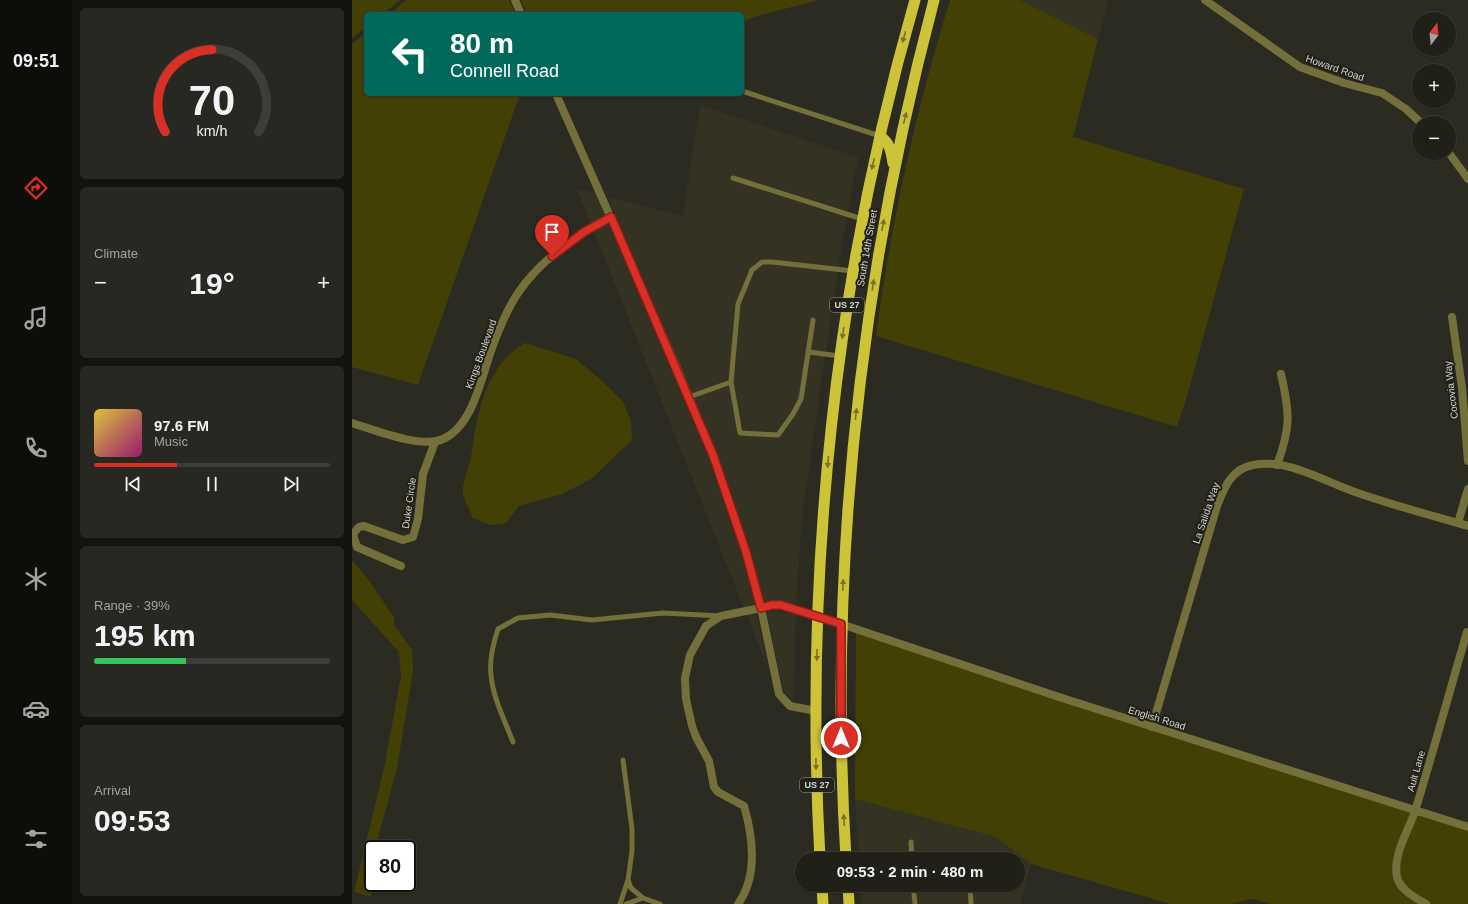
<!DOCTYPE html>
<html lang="en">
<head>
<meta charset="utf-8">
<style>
	body { margin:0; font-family:Arial,sans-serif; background:#282822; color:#f1f3f6; height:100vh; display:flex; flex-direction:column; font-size:15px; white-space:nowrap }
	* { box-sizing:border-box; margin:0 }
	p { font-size:13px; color:#a2a3a2 }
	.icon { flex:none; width:22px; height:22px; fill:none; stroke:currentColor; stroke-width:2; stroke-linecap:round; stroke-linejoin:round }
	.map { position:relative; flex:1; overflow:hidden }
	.sheet { display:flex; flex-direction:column; gap:8px; padding:8px; background:#12120e; width:280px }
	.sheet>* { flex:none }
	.banner { position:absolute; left:12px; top:12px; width:380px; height:84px; border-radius:6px; box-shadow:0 1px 3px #0004,0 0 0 1px #3d3e38; background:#00695c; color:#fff; overflow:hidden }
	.needle { width:26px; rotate:16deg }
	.buttons { position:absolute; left:1060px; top:12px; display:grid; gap:8px }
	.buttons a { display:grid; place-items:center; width:44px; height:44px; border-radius:50%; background:#202019; box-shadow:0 1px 3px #0004,0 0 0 1px #3d3e38; font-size:20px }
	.speed { position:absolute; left:12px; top:840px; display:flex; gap:8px; font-size:20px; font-weight:700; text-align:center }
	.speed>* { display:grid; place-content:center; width:52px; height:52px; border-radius:50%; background:#202019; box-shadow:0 1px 3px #0004,0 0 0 1px #3d3e38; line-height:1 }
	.speed .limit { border:2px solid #111; border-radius:6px; background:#fff; color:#111 }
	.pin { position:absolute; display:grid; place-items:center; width:34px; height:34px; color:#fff; margin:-41px -17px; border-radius:50% 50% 50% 0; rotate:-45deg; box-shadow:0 0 4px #0007 }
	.pin .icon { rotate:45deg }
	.me { position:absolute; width:44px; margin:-22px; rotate:0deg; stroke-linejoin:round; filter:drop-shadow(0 0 3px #0008) }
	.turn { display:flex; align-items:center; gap:14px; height:84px; padding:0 20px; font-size:18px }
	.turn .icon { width:52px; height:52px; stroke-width:2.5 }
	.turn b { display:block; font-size:28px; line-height:34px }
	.big { font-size:30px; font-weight:800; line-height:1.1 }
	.sheet .card { flex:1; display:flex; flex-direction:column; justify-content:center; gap:6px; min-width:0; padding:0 14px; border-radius:6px; background:#282822 }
	.sheet .dial { align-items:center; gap:0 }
	.dial svg { height:104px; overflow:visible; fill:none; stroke:#3d3e38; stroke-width:7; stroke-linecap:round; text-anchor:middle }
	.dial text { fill:#f1f3f6; stroke:none }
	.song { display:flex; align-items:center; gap:12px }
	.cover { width:48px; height:48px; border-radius:6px; background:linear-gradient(135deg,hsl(50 70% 55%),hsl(320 70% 35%)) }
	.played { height:4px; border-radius:2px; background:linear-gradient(90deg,#d93025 35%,#3d3e38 35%) }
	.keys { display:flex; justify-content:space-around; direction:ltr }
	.heat { display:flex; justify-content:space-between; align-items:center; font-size:22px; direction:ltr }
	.charge { height:6px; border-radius:3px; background:linear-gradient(90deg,#34c759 39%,#3d3e38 0) }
	.trip { position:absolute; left:443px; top:852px; width:230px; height:40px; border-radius:20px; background:#202019; box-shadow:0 1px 3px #0004,0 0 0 1px #3d3e38; font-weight:800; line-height:40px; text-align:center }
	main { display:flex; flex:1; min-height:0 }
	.dock { display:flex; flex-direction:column; width:72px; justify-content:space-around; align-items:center; background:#0d0d0a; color:#a2a3a2 }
	.dock .icon { width:28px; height:28px }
	.dock .selected { color:#d93025 }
	.dock b { font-size:18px; color:#f1f3f6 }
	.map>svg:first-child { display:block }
</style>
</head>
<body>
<main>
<nav class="dock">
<b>09:51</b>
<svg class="icon selected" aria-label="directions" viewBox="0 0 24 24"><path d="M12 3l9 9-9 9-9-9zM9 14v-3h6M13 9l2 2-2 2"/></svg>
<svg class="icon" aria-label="music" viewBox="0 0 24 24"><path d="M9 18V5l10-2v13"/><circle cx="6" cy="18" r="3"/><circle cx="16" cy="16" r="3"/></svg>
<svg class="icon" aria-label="phone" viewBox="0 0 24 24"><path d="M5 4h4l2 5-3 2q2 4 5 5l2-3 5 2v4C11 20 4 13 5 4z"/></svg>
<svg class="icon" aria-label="climate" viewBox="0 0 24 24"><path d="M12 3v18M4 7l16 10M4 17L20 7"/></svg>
<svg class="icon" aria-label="car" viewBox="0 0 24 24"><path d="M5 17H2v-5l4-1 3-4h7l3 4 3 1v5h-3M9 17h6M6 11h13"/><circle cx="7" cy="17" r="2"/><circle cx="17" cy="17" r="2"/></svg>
<svg class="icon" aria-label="filters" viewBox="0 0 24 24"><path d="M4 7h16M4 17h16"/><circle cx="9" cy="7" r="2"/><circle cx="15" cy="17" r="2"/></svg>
</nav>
<section class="sheet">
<div class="card dial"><svg viewBox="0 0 100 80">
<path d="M14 69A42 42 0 1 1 86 69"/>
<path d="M14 69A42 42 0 0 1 50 6" stroke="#d93025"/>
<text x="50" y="56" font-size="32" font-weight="700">70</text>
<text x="50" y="72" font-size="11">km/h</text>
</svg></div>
<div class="card"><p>Climate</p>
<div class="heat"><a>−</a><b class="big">19°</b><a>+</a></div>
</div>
<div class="card">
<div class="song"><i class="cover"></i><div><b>97.6 FM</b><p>Music</p></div></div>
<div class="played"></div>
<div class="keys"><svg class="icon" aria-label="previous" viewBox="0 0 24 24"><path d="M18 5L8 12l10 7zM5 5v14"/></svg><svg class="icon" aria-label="pause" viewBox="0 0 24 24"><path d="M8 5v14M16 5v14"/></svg><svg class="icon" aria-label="next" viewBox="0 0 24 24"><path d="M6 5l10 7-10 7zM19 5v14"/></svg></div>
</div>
<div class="card"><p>Range · 39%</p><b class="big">195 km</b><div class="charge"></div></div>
<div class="card"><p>Arrival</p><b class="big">09:53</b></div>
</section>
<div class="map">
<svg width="1116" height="904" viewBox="0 0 1116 904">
	<rect width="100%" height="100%" fill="#2b2b21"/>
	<path fill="#343323" d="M668,0H756L746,39Z
		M348,105L506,157L490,243L451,507L444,603L429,600L412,601L399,549L365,452L256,197L331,216Z
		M225,189L243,193L356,458L389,554L404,609L415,666Z
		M420,611L444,615L441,701L432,691L428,676L415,612Z
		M503,799L644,837L679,864L668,904H510L509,885H666V859H507Z"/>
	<path fill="#434005" d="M0,0H48L31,14H14V27L0,38Z
		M54,0H157L164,14H38Z
		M169,0H467L405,16L390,22V14H175Z
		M598,0H668L746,39L721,137L892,189L834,400L825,427L524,336C539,222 564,110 598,0Z
		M14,33V94H168L66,385L0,367V44Z
		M173,343L224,359L249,380L271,402L279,421L280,440L239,479L210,494L167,506L154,523L138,525L121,518C118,510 112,501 111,493C110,482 117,467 119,457C125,415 132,367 173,343Z
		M0,560L15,578L42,617L43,626L60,650L61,671L45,768L23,849H21V857L15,875L20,897L2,892L32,768L49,676L47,652L0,600Z
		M504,633L1116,825V904H919L901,899L878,904H819L679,864L644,837L503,799Z"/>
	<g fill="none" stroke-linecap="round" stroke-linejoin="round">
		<path stroke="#74703b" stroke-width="5" d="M390,91L528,136
			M381,178L510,219
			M456,352L488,356
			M379,382L388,433L426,435L441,414L449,399L461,320
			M337,397L379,382L386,304L400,270L410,262H420L501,271
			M161,742C153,721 141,698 139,675C137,659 141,644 146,629L166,618L198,615L240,620L311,613L369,616
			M271,760L280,829V851L276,880
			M559,842L560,859
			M561,885L563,904
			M618,885L619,904
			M268,904L276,880L279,888L291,898
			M274,904L291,898L308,904"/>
		<path stroke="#74703b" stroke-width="8" d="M853,0L948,67L992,83L1030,93L1054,109L1069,123
			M1097,153L1116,179
			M1100,317L1110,388L1116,461
			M0,423C23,430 69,449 91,439C121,426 129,378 139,351C146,331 154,311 166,293C189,259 224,236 259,217
			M925,465C939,427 938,414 929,374
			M1106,523L1116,489
			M49,566L5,547L1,534L7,527L12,526L51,540L61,537L66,519L71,474L83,442
			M489,624L707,697L1116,827
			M800,727L865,506C872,488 879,469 901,465C935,458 971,481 1003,492C1040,505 1078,515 1116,526
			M386,904C406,876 401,837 392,806L366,792L362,787L357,761L344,737L340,726L334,699L333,678L338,655L354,626L369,616L409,608
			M1074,904C1064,898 1048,890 1045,877C1040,854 1058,829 1064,808C1082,749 1098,690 1115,632"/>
		<path stroke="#74703b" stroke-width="8" d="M163,0L169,14
			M204,94L323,363L361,455L394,552L409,608L427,694L438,706L464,711
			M409,608L420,605H429L489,624"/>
		<path stroke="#ccc338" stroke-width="11" d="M528,136C538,143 539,151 541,163
			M468,859C452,570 483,278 563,0
			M494,859C476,566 507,283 582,0
			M470,885L471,904
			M496,885L497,904"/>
	</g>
	<defs><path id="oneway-solid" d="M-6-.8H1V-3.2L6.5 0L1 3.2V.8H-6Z"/></defs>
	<g fill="#777228">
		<use href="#oneway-solid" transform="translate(552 37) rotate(106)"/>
		<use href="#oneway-solid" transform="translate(553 118) rotate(-77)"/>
		<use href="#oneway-solid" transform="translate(521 164) rotate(103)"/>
		<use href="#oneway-solid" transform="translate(531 225) rotate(-79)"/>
		<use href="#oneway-solid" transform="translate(521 285) rotate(-81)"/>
		<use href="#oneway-solid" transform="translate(491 333) rotate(98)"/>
		<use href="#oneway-solid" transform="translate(504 414) rotate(-84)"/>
		<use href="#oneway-solid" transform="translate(476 462) rotate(95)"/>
		<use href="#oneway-solid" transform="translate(491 585) rotate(-88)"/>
		<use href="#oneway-solid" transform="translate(465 655) rotate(91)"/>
		<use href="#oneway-solid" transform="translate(464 764) rotate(89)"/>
		<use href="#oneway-solid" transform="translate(492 820) rotate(-93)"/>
	</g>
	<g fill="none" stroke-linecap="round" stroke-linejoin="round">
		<defs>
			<path id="route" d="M200,256L232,232L259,217L361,455L394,552L409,608L420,605H429L489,624V738"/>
		</defs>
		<use href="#route" stroke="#8d1f18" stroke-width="10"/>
		<use href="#route" stroke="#d93025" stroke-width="7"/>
	</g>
	<g text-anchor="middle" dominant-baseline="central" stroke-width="4" stroke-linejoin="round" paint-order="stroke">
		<g fill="#222118" stroke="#9f9f98" stroke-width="1">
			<rect x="478" y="298" width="34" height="14" rx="3"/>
			<rect x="448" y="778" width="34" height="14" rx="3"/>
		</g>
		<g font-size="9" font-weight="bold" fill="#d5d5cf">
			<text x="495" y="305">US 27</text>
			<text x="465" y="785">US 27</text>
		</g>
		<g font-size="10" fill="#d5d5cf" stroke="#222118">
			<text transform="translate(983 68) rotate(19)">Howard Road</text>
			<text transform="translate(515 248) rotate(-80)">South 14th Street</text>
			<text transform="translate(129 354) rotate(-70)">Kings Boulevard</text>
			<text transform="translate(1099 390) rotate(-97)">Cocovia Way</text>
			<text transform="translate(57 503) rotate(-82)">Duke Circle</text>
			<text transform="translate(854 513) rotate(-71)">La Salida Way</text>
			<text transform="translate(805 718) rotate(17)">English Road</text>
			<text transform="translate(1064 771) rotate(-74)">Ault Lane</text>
		</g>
	</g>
</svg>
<div class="buttons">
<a><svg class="needle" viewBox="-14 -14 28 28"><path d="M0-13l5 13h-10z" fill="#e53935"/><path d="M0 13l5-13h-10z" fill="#a2a3a2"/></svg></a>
<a>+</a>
<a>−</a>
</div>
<div class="speed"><div class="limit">80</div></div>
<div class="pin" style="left:200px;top:256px;background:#d93025"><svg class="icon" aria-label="arrive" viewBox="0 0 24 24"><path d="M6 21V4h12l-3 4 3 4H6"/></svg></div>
<svg class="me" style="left:489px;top:738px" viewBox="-20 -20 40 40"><circle r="17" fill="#d93025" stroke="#fff" stroke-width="3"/><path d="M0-11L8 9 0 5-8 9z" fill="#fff"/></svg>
<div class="trip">09:53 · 2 min · 480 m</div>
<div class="banner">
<div class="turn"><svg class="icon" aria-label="left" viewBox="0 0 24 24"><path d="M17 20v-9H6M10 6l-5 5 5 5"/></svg><div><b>80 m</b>Connell Road</div></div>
</div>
</div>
</main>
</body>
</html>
